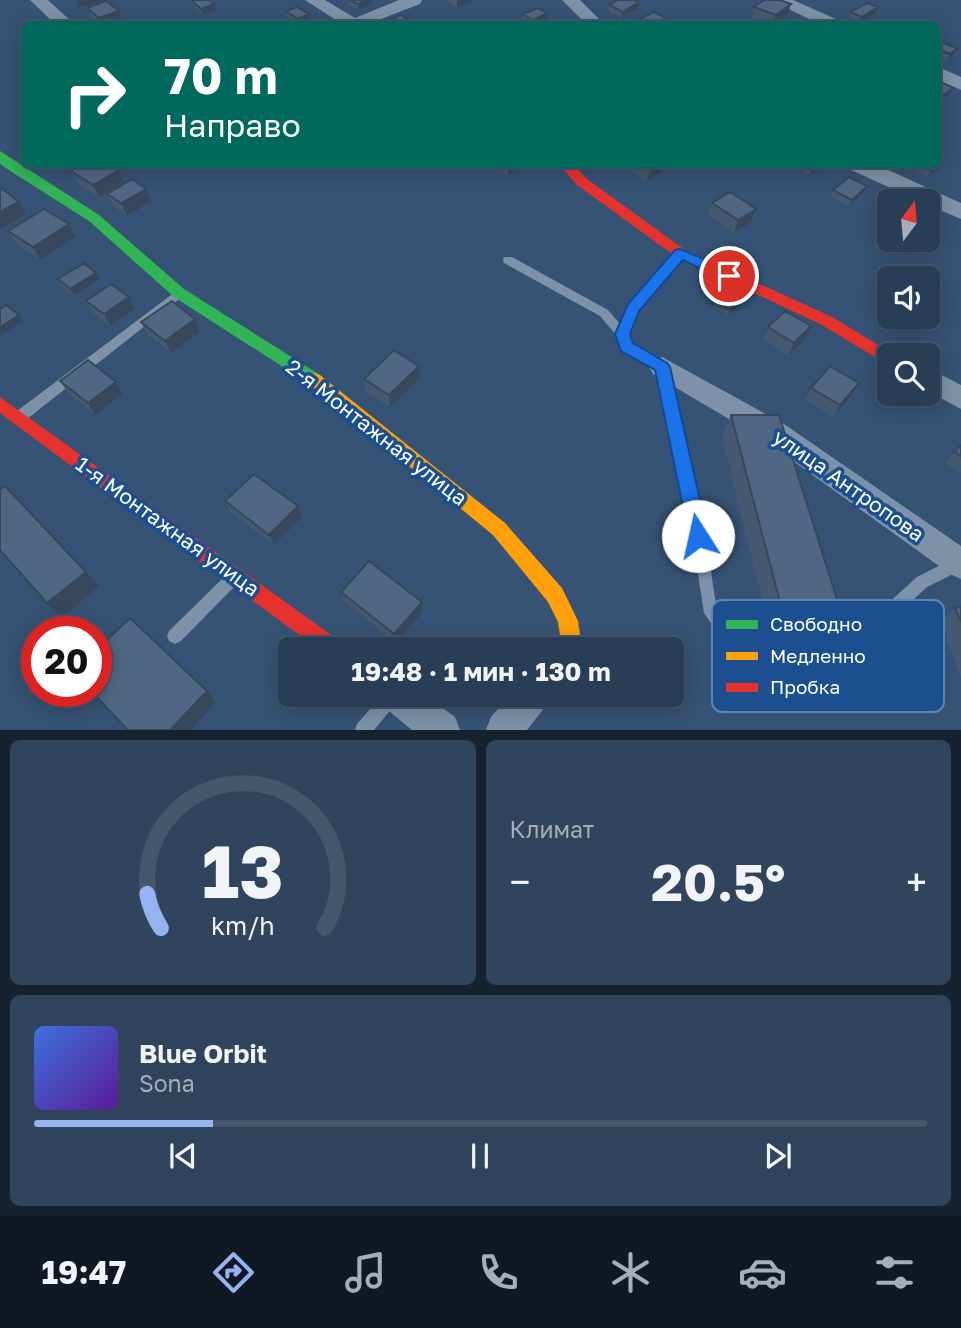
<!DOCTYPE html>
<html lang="ru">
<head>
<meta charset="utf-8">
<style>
	body { margin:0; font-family:"Golos Text",sans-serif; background:#30455d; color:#f1f3f6; height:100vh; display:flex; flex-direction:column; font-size:26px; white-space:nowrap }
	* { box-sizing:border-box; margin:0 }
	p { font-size:23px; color:#a5aeba }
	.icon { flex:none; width:38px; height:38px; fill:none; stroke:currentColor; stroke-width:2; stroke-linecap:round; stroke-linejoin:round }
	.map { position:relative; height:730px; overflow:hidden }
	.sheet { display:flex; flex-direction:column; gap:10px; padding:10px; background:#162230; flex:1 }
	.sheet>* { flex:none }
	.guide { position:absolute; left:21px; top:21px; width:920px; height:147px; border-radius:10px; box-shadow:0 4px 18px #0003,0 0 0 2px #44576d; background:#00695c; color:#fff; overflow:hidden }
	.needle { width:46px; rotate:16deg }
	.controls { position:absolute; left:877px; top:189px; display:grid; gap:14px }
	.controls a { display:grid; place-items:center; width:63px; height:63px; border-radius:10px; background:#283e57; box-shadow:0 4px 18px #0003,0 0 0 2px #44576d; font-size:35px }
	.speed { position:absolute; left:21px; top:616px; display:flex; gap:14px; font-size:35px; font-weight:700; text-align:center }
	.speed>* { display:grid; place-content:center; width:91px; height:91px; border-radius:50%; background:#283e57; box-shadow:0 4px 18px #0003,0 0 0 2px #44576d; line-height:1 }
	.speed .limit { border:10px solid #d22; background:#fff; color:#111 }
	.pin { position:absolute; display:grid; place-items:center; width:60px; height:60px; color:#fff; margin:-30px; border:4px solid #fff; border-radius:50%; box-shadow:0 2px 7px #0007 }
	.me { position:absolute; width:77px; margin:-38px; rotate:350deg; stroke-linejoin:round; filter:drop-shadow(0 0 5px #0008) }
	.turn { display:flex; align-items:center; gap:24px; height:147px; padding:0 28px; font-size:32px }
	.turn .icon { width:91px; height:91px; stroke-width:2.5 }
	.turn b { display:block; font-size:49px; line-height:60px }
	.big { font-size:52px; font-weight:700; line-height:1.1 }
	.sheet .widget { flex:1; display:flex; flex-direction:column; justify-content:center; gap:10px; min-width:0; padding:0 24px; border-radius:10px; background:#30455d }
	.sheet .dial { align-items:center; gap:0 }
	.dial svg { height:182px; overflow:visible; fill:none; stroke:#44576d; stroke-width:7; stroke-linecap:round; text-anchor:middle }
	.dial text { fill:#f1f3f6; stroke:none }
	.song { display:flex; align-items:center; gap:21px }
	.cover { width:84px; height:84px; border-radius:10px; background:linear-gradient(135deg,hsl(220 70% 55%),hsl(270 70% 35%)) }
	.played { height:7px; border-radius:4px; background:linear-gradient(90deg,#95b2f1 20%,#44576d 20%) }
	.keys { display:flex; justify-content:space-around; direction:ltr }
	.heat { display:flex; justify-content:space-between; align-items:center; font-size:38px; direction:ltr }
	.sheet .tiles { flex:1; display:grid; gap:10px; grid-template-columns:1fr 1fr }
	.widget:last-child { grid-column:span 2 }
	.trip { position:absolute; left:278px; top:637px; width:406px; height:70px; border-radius:10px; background:#283e57; box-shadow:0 4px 18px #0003,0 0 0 2px #44576d; font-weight:700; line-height:70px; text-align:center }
	.menu { display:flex; height:112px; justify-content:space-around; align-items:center; background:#101923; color:#a5aeba }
	.menu .icon { width:49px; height:49px }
	.menu .current { color:#95b2f1 }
	.menu b { font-size:32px; color:#f1f3f6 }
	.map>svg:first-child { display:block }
</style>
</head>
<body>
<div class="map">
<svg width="961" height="730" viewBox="0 0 961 730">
	<rect width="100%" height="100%" fill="#365274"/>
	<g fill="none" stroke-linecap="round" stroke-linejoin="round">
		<path fill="#7d92a8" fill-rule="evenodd" d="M680,249L684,250L685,253L684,256L638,310L628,334L632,344L666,364L668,367L702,511L716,605L736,633L775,649L813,650L843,644L917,577L954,558L961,557V570L927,587L901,611L928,697L926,703L920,705C892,695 866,685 853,657L813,666L775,665L725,644L704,613L688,511L656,370L623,350L617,336L600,316L504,263L503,260L504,257H512L608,310L620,324L629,305L676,250ZM889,623L908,685C888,677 874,665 864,646Z
			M179,289L185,293L183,296L27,419L22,420L17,419L16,415L17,411Z
			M230,574L235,576L237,581L235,586L181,641L175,644L169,641L167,636L169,631L225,576Z
			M382,695H400L398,701L374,730H355L357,724Z"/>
		<path fill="#7d92a8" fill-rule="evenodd" d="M30,0H48L74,24H55Z
			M305,0H325L355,18L399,0H422L420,4L368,24H342Z
			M562,0H580L604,24H586Z
			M771,0H793L838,20L841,24H819Z
			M938,67L961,77V90L938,80Z
			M846,164H875L961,203V219L928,205V201H919L849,169Z
			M662,357L784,424L961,546V579L950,574L764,440L653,374L649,367L653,360Z
			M928,368L961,385V409L928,391Z
			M379,695H425L455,717L460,730H412L384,707Z
			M510,695H550L545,707L527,730H486L491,717Z"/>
		<path fill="#30b455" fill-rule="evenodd" d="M0,151L99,215L184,289L320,375L322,379L320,383H308L174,297L89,221L4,167L0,163Z"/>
		<path fill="#ff9f0a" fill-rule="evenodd" d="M314,373L320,375L505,523L562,588L578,621L582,649H562L558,622L548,602L493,535L308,383L306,379L308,375Z"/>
		<path fill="#e5322d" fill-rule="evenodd" d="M559,164H573L587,179L685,250L832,317L895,355H889V364L883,362L822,325L675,256L577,185Z
			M0,397L341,642L344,649H318L0,413Z"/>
	</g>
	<path fill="#455971" d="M191,0L216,10L203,15L193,6Z
		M349,0H372V4L358,10L350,5Z
		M446,0H475L457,8Z
		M791,4L787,16L776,24H764L751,19L754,7Z
		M609,5L638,8L622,18L608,12Z
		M878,7L875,14L859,23L849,18L851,12Z
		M87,8L119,11L123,23L119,24H97L92,20Z
		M286,11L310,20L298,24L287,17Z
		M548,13V20L536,24H531L523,20V14Z
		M637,20L672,21L671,24H636Z
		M938,41L957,48L954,54L947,60L938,57Z
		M942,162L939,169L928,177L909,168L911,164H938Z
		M491,164H523L508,175Z
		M628,164H664L663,171L647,181L627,168Z
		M789,164H821L819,168L809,175Z
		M119,170L124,182L99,197L78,184L71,171Z
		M833,190L864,192L849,206L831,197Z
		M107,194L151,201L127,216L113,206Z
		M712,203L756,209L751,222L734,233L709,215Z
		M8,231L76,237L40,260L16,244Z
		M58,279H100L74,296L61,286Z
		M129,297L135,309L110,326L93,313L86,301Z
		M744,299L728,316L713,307L715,301Z
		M195,319L200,332L171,353L147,334L141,322Z
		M768,327L805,339L788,356L763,340Z
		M420,378L390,407L366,391L364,379Z
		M60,381L122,394L95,415L68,393Z
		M859,383L852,395L833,417L805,399L811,388Z
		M731,415L840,609L824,626L769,627L722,437Z
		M961,445V473L946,463Z
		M225,501L298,506L302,517L274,545L230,512Z
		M341,592L422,602L423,611L396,643L344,601Z
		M961,607V678L939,621L955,608Z"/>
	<path fill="#38485c" d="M84,0H101V2L79,8L77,2Z
		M366,0H372V4L358,10V4Z
		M457,0H475L457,8Z
		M639,2L638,8L622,18L623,12Z
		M214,4L216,10L203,15L201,9Z
		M791,4L787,16L776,24H773L776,15Z
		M878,7L875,14L859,23L862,17Z
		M119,11L123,23L119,24H102L99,18Z
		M548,13V20L536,24H533V20Z
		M309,14L310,20L299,24L298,19Z
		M957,48L954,54L947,60L950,54Z
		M953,88L950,94L938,103L941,97Z
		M942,162L939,169L928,177L931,171Z
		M508,164H523L508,175Z
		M655,164H664L663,171L647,181L650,168Z
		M818,164H821L819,168L809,175L812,169Z
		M119,170L124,182L99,197L93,185Z
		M867,186L864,192L849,206L852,200Z
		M146,189L151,201L127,216L121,203Z
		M19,202L26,214L0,229V212Z
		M756,209L751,222L734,233L738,220Z
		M69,224L76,237L40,260L33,247Z
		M96,273L100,279L74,296L70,289Z
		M746,293L744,299L728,316L730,310Z
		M129,297L135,309L110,326L104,314Z
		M19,315L23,321L0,336V327Z
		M195,319L200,332L171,353L165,341Z
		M811,326L805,339L788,356L794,343Z
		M419,366L420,378L390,407L389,395Z
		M116,382L122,394L95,415L88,403Z
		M859,383L852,395L833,417L840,405Z
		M298,506L302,517L274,545L269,535Z
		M86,572L99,586L62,617L47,603Z
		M422,602L423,611L396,643L394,634Z
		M207,691L216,702L191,730H170Z"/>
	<path fill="#506783" stroke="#38485c" stroke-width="2" d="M191,0H209L214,4L201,9Z
		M351,0H366L358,4Z
		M618,0H633L639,2L623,12L609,5Z
		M764,0H780L791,4L776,15L754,7Z
		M106,1L119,11L99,18L87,8Z
		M867,3L878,7L862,17L851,12Z
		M297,7L309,14L298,19L286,11Z
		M538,8L548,13L533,20L523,14Z
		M654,12L672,21L663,24H646L637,20Z
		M401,15L415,24H396L389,20Z
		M938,41L957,48L950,54L938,49Z
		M938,81L953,88L941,97L938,96Z
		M938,160L942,162L931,171L919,164H938Z
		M82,164H110L119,170L93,185L71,171Z
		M644,164H655L650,168Z
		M804,164H818L812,169Z
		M849,177L867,186L852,200L833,190Z
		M132,179L146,189L121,203L107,194Z
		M0,187L19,202L0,212Z
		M730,192L756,209L738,220L712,203Z
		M44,209L69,224L33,247L8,231Z
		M84,263L96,273L70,289L58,279Z
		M111,284L129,297L104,314L86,301Z
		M731,285L746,293L730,310L715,301Z
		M172,301L195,319L165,341L141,322Z
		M6,305L19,315L0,327V309Z
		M785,311L811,326L794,343L768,327Z
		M394,350L419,366L389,395L364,379Z
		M88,360L116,382L88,403L60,381Z
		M830,366L859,383L840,405L811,388Z
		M731,415H779L840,609L782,610Z
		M961,445V456L955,452Z
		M254,474L298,506L269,535L225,501Z
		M5,486L86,572L47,603L0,550V489Z
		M369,561L422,602L394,634L341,592Z
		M961,607V622L955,608Z
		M130,618L207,691L170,730H128L91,691H96V650Z"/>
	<path fill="#1a73e8" stroke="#114b97" stroke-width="2" d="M680,249L734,272L736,276L734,280H724L683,260L639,311L630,334L633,343L667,363L670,367L708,536L705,542L698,544L692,542L689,536L655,370L621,351L615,334L628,304L675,250Z"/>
	<g text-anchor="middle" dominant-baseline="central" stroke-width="7" stroke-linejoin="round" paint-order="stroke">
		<g font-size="21" fill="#fff" stroke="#1b4f8f">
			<text transform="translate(377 432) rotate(38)">2-я Монтажная улица</text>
			<text transform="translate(849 485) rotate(35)">улица Антропова</text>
			<text transform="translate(168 526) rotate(36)">1-я Монтажная улица</text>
		</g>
	</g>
	<rect x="712" y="600" width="232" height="112" rx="10" fill="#1b4f8f" stroke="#5f84b1" stroke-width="2"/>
	<rect x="726" y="620" width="32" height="9" fill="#30b455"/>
	<rect x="726" y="652" width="32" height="8" fill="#ff9f0a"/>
	<rect x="726" y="683" width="32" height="9" fill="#e5322d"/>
	<g font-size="19" fill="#fff">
		<text x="770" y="631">Свободно</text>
		<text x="770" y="663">Медленно</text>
		<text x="770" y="694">Пробка</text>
	</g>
</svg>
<div class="controls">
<a><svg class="needle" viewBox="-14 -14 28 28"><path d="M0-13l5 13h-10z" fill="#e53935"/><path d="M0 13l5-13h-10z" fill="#a5aeba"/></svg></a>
<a><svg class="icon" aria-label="sound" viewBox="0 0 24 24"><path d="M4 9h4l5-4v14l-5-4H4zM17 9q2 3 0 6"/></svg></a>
<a><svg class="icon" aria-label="search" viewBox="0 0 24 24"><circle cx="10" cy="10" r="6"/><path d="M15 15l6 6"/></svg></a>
</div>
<div class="speed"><div class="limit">20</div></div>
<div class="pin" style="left:729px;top:276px;background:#d93025"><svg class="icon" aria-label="arrive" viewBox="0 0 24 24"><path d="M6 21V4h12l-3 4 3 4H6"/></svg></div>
<svg class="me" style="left:698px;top:536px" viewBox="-20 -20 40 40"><circle r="19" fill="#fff"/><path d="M0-13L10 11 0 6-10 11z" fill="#1a73e8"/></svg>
<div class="trip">19:48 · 1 мин · 130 m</div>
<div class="guide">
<div class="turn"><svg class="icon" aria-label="right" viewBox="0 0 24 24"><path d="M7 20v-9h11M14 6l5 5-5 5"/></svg><div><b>70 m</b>Направо</div></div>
</div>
</div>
<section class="sheet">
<div class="tiles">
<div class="widget dial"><svg viewBox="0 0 100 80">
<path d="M14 69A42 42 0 1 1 86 69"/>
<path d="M14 69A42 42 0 0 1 8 54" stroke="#95b2f1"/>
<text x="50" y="56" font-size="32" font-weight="700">13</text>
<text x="50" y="72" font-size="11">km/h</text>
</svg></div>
<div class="widget"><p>Климат</p>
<div class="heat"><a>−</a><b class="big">20.5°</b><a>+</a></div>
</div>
<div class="widget">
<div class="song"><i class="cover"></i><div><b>Blue Orbit</b><p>Sona</p></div></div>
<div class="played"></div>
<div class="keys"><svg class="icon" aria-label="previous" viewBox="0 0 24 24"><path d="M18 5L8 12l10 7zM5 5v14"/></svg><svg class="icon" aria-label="pause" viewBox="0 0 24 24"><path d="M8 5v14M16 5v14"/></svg><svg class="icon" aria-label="next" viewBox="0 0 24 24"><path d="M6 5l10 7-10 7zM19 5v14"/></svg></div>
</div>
</div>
</section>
<nav class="menu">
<b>19:47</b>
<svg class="icon current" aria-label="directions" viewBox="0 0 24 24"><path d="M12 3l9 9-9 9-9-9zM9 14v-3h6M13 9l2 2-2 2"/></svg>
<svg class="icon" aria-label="music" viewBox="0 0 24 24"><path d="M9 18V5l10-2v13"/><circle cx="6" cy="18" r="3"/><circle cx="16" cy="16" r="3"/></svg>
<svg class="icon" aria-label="phone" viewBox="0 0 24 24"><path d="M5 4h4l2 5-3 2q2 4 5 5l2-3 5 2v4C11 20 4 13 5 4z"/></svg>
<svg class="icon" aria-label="climate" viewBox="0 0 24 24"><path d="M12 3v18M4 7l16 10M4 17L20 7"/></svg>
<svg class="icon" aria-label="car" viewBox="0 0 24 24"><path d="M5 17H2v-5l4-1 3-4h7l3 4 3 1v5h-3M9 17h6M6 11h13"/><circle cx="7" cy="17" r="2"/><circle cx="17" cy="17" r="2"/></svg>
<svg class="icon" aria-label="filters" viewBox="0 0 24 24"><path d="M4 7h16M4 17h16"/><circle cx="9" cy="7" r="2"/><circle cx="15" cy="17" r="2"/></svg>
</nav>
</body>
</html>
